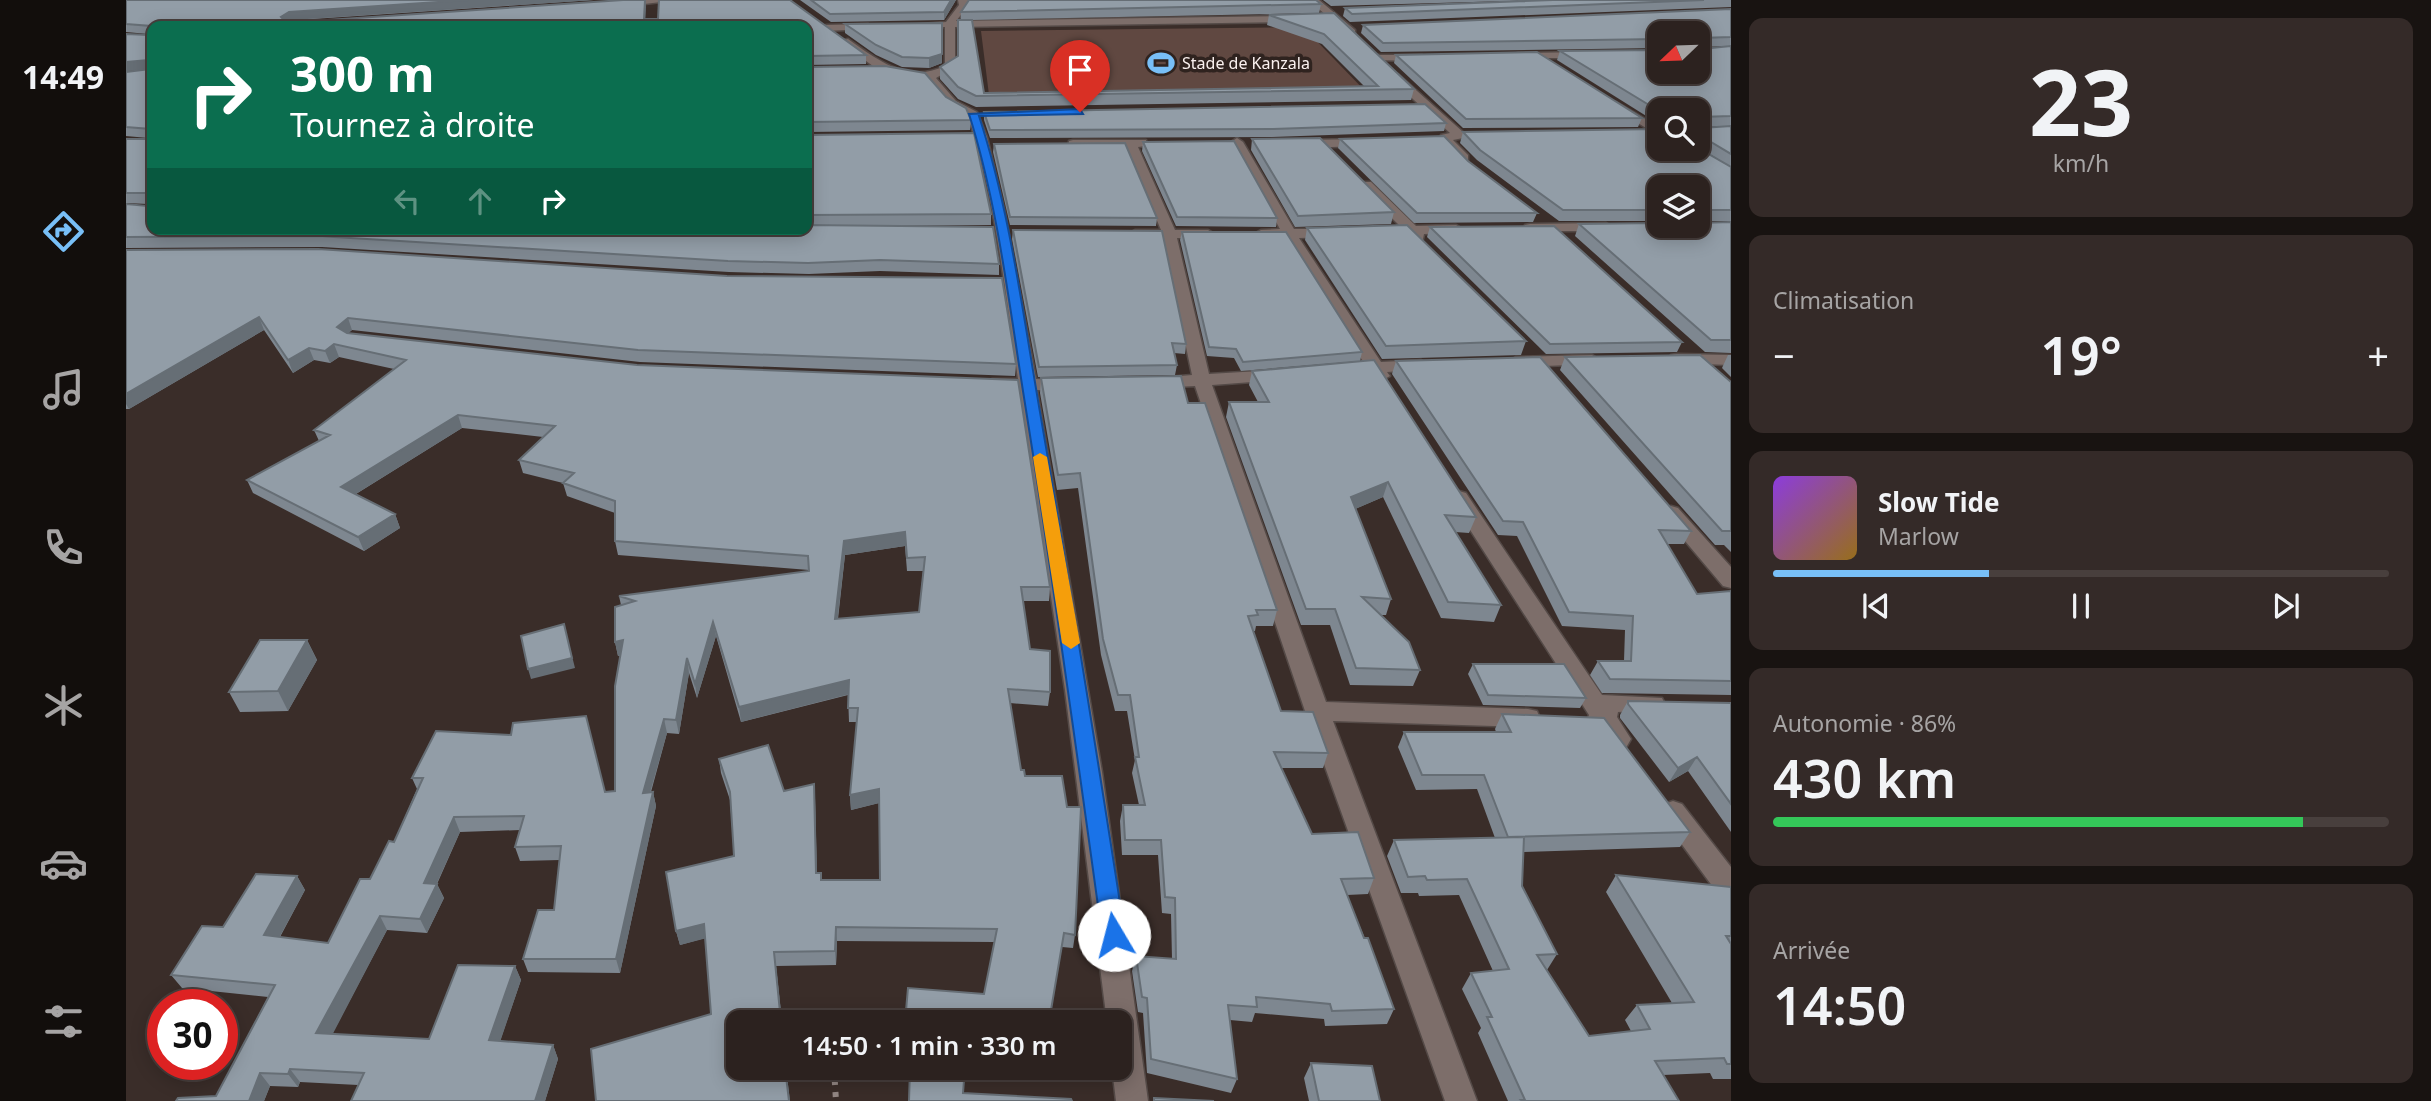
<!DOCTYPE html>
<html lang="fr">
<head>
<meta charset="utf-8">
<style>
	body { margin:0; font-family:"Noto Sans",sans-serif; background:#342a28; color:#f1f3f6; height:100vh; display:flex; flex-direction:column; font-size:26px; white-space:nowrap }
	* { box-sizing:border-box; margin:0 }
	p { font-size:23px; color:#a6a4a4 }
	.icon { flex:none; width:38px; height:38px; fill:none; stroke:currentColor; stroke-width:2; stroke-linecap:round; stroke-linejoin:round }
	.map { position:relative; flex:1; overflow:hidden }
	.sheet { display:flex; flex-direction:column; gap:18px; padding:18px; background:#181311; width:700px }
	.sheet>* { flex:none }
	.hud { position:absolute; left:21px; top:21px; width:665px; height:214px; border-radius:14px; box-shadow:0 4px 18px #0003,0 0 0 2px #483f3d; background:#0b6e4f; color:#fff; overflow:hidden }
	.needle { width:46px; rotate:247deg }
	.buttons { position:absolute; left:1521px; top:21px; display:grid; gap:14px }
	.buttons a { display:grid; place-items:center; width:63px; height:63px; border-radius:14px; background:#2c221f; box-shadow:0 4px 18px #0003,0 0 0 2px #483f3d; font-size:35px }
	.speed { position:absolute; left:21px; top:989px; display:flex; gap:14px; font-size:35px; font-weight:700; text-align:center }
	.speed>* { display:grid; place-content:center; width:91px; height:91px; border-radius:50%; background:#2c221f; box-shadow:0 4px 18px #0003,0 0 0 2px #483f3d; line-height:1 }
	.speed .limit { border:10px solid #d22; background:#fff; color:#111 }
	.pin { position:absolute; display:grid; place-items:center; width:60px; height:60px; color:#fff; margin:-72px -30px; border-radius:50% 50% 50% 0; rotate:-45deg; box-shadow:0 0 7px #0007 }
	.pin .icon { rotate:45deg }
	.me { position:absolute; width:77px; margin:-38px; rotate:352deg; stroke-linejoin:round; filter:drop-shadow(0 0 5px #0008) }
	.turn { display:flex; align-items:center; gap:24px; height:147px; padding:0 28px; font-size:32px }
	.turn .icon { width:91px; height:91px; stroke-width:2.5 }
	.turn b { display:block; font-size:49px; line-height:60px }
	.lanes { display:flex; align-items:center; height:66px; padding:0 28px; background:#0003; justify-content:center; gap:35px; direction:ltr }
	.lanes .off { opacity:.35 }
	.big { font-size:52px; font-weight:600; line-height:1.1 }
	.sheet .card { flex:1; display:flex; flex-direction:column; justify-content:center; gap:10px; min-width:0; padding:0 24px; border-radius:14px; background:#342a28 }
	.sheet .dial { align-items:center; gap:0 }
	.dial b { font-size:91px; line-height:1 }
	.song { display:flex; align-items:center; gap:21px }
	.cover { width:84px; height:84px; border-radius:10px; background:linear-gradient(135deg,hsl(270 70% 55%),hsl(40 70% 35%)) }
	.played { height:7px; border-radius:4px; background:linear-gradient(90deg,#78bff7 35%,#483f3d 35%) }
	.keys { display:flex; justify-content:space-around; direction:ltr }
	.heat { display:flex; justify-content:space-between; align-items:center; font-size:38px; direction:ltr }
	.charge { height:10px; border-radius:5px; background:linear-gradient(90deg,#34c759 86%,#483f3d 0) }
	.trip { position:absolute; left:600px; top:1010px; width:406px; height:70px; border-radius:14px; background:#2c221f; box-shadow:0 4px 18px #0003,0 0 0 2px #483f3d; font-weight:600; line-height:70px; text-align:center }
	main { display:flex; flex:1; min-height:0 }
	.tabs { display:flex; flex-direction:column; width:126px; justify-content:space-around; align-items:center; background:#120e0c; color:#a6a4a4 }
	.tabs .icon { width:49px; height:49px }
	.tabs .active { color:#78bff7 }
	.tabs b { font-size:32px; color:#f1f3f6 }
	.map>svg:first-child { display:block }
</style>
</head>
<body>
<main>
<nav class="tabs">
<b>14:49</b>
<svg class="icon active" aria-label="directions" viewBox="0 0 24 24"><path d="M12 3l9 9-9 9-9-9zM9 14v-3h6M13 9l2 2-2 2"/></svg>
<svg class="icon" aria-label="music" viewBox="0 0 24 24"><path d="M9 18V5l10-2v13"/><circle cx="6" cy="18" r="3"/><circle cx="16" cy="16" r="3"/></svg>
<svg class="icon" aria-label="phone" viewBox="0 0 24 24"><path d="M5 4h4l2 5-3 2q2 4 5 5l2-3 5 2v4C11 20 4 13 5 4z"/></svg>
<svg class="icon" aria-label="climate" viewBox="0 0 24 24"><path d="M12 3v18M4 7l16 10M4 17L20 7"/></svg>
<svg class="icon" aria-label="car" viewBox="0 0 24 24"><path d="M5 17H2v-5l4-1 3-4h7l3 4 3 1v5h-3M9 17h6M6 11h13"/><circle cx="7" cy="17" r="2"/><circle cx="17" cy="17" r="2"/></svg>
<svg class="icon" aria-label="filters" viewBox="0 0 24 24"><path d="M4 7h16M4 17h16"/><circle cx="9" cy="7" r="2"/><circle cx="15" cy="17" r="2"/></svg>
</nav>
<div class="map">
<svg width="1605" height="1101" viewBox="0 0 1605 1101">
	<rect width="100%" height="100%" fill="#3a2d29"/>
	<path fill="#604841" d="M1177,27L1244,96L864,103L855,31Z"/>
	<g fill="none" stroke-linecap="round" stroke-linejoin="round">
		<defs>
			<path id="minor" d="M510,0H552L493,7L488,4Z
				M832,0H842L843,5L830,21L1170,16L1175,19L1170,22L829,27V67L810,78L830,101L851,112L861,137L879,213L910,379L942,380L951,385L942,390H911L976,772L1022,1101H990L986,1068H994V1022H981L939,690L894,390L866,389L857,384L866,379H892C879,292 870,200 842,116L822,105L800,80L755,72L713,41L722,39C752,60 781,84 819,66V27L789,28L784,25L820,22L833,5Z
				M1182,0H1193L1229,30V34H1223Z
				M742,24L739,29L700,31L695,28L700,25Z
				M1392,53L1461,52L1466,55L1461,58H1388V54Z
				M1250,55H1296L1301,58L1296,61L1246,60V56Z
				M1264,74H1272L1337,132V138L1327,140L1342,155V161H1334L1315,141V135L1324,133L1264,78Z
				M1490,102L1533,127V136L1486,107L1484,105Z
				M1111,138L1117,142L1168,229H1207L1214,233L1207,237L1173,238L1255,362L1295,360L1303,365L1301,369L1261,372L1264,376L1255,381L1249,380L1245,373H1220L1217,369L1220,365L1238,363L1159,238H1135L1128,234L1135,230L1154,229L1105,142Z
				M1244,139V145L1240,146L1171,148L1165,144L1171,140Z
				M947,140H1020V146L1012,147L1049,230H1082L1089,234L1082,238H1051L1083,374L1152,370L1161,375L1152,380L1086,385L1200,702L1402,709L1411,711L1414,718L1411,725L1402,727L1207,721L1351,1101H1319L1179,711L1069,386L1030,388L1021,383L1030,378L1066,375L1037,238H1009L1002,234L1009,230H1035L1000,147H943V141Z
				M1235,182H1245L1290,226L1330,225L1337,229L1330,233L1298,234L1297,239L1292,240L1282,235L1252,234V228L1274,226L1235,188Z
				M1404,224L1480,223L1487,227L1480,231H1399V225Z
				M1551,354L1605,355V365L1545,363L1543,359L1545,355Z
				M1466,355L1474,360L1472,364L1390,367L1382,362L1390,357Z
				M1333,491L1340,493L1476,695L1536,698L1539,704L1536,710L1492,712L1491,717L1505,739L1501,746C1479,753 1481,732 1464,727L1461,720L1463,715L1323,497Z
				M1545,506L1552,508L1605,567V588L1597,586L1538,516L1535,512L1538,508Z
				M1547,801L1556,804L1605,867V901L1595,898L1538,820L1534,812L1538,804Z"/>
		</defs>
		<use href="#minor" stroke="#544a47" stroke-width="3"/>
		<path stroke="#938784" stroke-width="6" stroke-dasharray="5 7" stroke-linecap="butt" d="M708,1068L710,1101"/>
		<use href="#minor" fill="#7d6e6a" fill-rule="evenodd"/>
	</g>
	<path fill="#7e8790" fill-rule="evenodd" d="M0,0H468L172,20H201L497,0H519V19H532L533,0H664L740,55V64L681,65V67L759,66L799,73L820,97L840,108L845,120L844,130L681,132V134V26H26V229H681V135L848,133L865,214V225L736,226L867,227L873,264V275L754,271L683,274L603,272L196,247L0,248V204L21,206V204L0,203V139H22V138L0,136V72L11,70L0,71V34H22L0,32Z
		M674,0H830L818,20L705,22Z
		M1197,0H1414L1205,6Z
		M1427,0H1605V7L1224,22L1217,16L1219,8Z
		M1195,4L1193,13L846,20L858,93L1238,86L1196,44L1141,25L1143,15L1208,13L1288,89L1285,100L850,107L832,99L814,79V67L832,56L835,12Z
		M1605,9V126L1576,127V128L1605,126V167L1572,147V110H1533V124L1431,60L1434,51L1572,72L1533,33V48L1255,52L1235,33L1237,25ZM1605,46L1576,49L1575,47Z
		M719,24L816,63L803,68L776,67L750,55L719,33Z
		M1270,55L1516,118L1512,127L1337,128L1268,63Z
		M858,112L1320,123L1318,131L1146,137L864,138L858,120Z
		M1337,132L1605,167V221H1572V187H1533V221H1433L1351,160L1334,143Z
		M1126,139L1268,212L1265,224L1169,227L1125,150Z
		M1214,139L1342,161L1411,213L1407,222L1288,223L1212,148Z
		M1017,142L1151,218L1150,227L1050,226L1016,151Z
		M868,144L1031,218L1030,226L884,225L867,152Z
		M1605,222V353L1579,352L1449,236L1453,224Z
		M1304,227L1556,342L1551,352L1420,354L1301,237Z
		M1181,228L1400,341L1395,355L1256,359L1179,240Z
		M887,230L1060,344L1059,354L1048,353L1051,365L1049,375L912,377L886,239Z
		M1056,232L1236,352L1234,361L1115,371L1108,358L1081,356L1054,240Z
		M192,249L601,276L876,278L890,364L889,376L514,362L226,330L222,333L511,365L892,380L924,587L923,601H897L904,649L924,651V692L922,706L884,703L895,770H898L899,776H936L941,807H955L949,935L947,948L936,947L923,1022H779L782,988L858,994L868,942L711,941L710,965L650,966L656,1022H612V1068H660L664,1101H470L465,1049L585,1014L579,938L554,945L550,931L540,872L608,856L604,800L595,773L593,759L642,745L658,791L688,784L689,798L691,873H695L696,880H754L753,803L725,810L724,795L731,722H723L722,695L615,722L590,636L571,698L563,673L553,734L541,733L525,792H527L530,806L494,973L402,972L397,959L412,910H428L434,860L394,861L389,847L394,830L334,832L311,884L318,898L301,933L261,930L206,1034L303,1039L332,965L389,966L395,980L374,1041L427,1045L432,1059L419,1101H225L232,1085L174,1082L172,1087L144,1086L138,1101H50L52,1098L90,1096L142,997L56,988L45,975L76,926L97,927L130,874L171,876L179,890L154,937L202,943L234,879H244L263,841L268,842L291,789L286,778L310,731L385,735L387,723L460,716L479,792L489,791V686L494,656H492L489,642V607L495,605L493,596L683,571V570L492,555L489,541V513L441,496L437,483L397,473L393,460L417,437L336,428L230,494L269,514L274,528L238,551L127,493L121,480L193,441L188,430L268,369L213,357L204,363L188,360L167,373L138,330L3,409H0V250ZM779,546L781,571H797L793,612L712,619L719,555Z
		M1602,355H1605V377L1596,368Z
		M1439,357L1605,382V552L1598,545H1589L1434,370Z
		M1270,361L1565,531L1558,544H1541L1571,594L1605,591V695L1476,693L1464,675L1472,661H1498L1499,630L1436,626L1391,536L1372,535L1266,374Z
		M1126,371L1350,517L1343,533L1329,532L1375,605L1368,622L1315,618L1257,497L1229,509L1265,599L1260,615H1254L1294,670L1287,686L1224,685L1204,625H1175L1100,417L1103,402H1132L1123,385Z
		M915,378L1062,403L1151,610L1147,626H1130L1129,631H1127L1155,711L1202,753L1197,768H1155L1186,834L1248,878L1242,894L1221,895L1268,1009L1261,1024L1199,1026L1198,1019L1129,1013L1126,1022L1104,1020L1111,1079L1105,1093L1021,1073L1017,1013L1012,1012L1006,971L1010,956L1046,959L1045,914L1036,913L1032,855H996L994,821L997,805H1013L1006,773L1009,760L1001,711H989L975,655L952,488L931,490L914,393Z
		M181,640L191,660L162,711L114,712L103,692Z
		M1347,664L1460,698L1454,708L1357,705L1342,674Z
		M1502,701L1605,703V832L1562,771L1543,782L1494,718V715Z
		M1376,714L1564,832L1554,847L1397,852L1396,886L1431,954L1421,970L1463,1036L1505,1031L1499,1020L1511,1005L1546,1003L1480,892L1490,875L1605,887V1079H1587L1584,1073L1537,1075L1553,1101H1382L1352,1033L1355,1028L1336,989L1345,973L1367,971L1333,895L1293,896L1292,893H1275L1261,856L1268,840L1369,838L1351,789L1290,790L1272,747L1278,732H1370L1369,729Z
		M1185,1063L1254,1101H1183L1178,1078Z
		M774,1068H839L783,1101L784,1080L775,1079Z"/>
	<path fill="#666e75" d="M342,0H468L166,20L158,26L155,17L163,12Z
		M519,0L520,7L519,26L518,19Z
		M825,0H830L818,20V12Z
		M816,54V63L803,68V58Z
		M22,60L26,69L0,71V62Z
		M133,317L138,330L3,409L0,404V394Z
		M222,318L226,330L216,339L211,327Z
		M208,344L213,357L204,363L199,351Z
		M183,348L188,360L167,373L162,360Z
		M332,415L336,428L220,500L215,487Z
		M1262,482L1257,497L1220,513L1225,497Z
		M269,514L274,528L238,551L232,537Z
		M779,532V546L719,555L710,633L709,619L718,541Z
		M587,622L590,636L571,698L569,684Z
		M438,624L449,668L405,679L402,669Z
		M181,640L191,660L162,711L152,691Z
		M497,640L501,654L492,656L489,642Z
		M561,658L563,673L553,734L550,720Z
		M723,680L724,694L615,722L613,707Z
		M538,719L541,733L520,807L517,793Z
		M1571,757L1562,771L1543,782L1552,768Z
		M688,784L689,798L691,887L690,873Z
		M753,789V803L725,810L724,795Z
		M527,792L530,806L494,973L490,959Z
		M328,817L334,832L306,894L311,884L318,898L301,933L294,919L298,883Z
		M171,876L179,890L147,949L138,935Z
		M254,916L261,930L200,1047L190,1033Z
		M578,924L581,938L554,945L550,931Z
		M710,927L711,941L710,965L709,951Z
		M648,952L650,966L656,1022H655Z
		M389,966L395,980L370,1054L363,1040Z
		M427,1045L432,1059L419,1101H409Z
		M164,1069L174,1082L172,1087L162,1074Z
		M134,1073L144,1086L138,1101H123Z"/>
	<path fill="#929da7" stroke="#666e75" stroke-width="2" fill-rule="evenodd" d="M0,0H342L163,12L155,17L158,20H201L497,0H519L518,19H532L533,0H664L740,55L681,56V26H26V229H681V225L867,227L873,264L754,260L682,263L602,261L192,236L0,237V204L21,206L23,193H0V139H22L24,129L0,127V72L25,69L22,60L0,62V34L22,35L25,26L0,24Z
		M685,0H825L818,12L704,14Z
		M843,0H1190L1195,4L835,12Z
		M1427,0H1578L1226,14L1219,8Z
		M1605,9V37L1574,38L1576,49L1605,46V116L1574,117L1576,128L1605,126V154L1575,136L1572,137V110H1533V111L1434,51L1533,50V72H1572V33H1533V39L1257,43L1237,25Z
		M1208,13L1288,89L850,96L832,87L814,67L832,56V20H846L858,93L1252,86L1198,34L1143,15Z
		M816,23V54L803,58L776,57L750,45L719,24Z
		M1411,52L1516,118L1340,119L1270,55Z
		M759,66L799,73L820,97L840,108L845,120L681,122V67Z
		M1299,104L1320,123L1147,129L864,130L858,112Z
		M1533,129V149L1572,148L1605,167V210H1572V187H1533V210H1437L1354,150L1337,132Z
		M848,133L865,214L681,215V135Z
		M1318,136L1342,161L1411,213H1291L1214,139Z
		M1194,138L1268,212L1172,216L1126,139Z
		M1108,141L1151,218L1051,217L1017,142Z
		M999,143L1031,218L884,217L868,144Z
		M1605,222V340H1585L1453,224L1533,223V226H1572V223Z
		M1281,225L1400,341L1260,346L1181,228Z
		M1428,226L1556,342L1424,344L1304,227Z
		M887,230L1036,231L1060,344L1046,343L1051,365L913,367Z
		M1056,232H1160L1236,352L1117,362L1110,349L1083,347Z
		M192,249L601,276L876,278L890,364L512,350L222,318L211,327L221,333L511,365L892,380L924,587H895L904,649L924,651V692L882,689L895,770H898L899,776H936L941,807H955L949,935L938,933L923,1022H859L842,1018L841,1022H779L782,988L858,994L871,929L710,927L709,951L648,952L655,1022H612V1068H659L663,1101H470L465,1049L585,1014L578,924L550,931L540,872L608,856L604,792L593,759L642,745L658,791L688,784L690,873H695V880H754L753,789L724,795L732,708H722L723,680L613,707L587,622L569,684L561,658L550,720L538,719L517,793L527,792L490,959H397L412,910H428L435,846L389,847L398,816L328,817L298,883L311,884L294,919L254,916L190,1033L303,1039L332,965L389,966L363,1040L427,1045L409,1101H225L238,1073L164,1069L162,1074L134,1073L123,1101H50L52,1098L90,1096L149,985L45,975L76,926L97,927L130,874L171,876L138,935L202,943L234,879H244L263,841L268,842L297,778H286L310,731L385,735L387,723L460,716L479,792L489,791V686L497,640L489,642V607L509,601L493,596L683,571L682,556L489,541V501L437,483L448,473L393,460L429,426L332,415L215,487L269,514L232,537L121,480L204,435L188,430L280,360L208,344L199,351L183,348L162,360L133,317L0,394V250ZM779,532L781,558L799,557L793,612L709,619L718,541Z
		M1574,355L1605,382V531H1596L1439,357Z
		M1414,357L1565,531L1533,530L1571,594L1605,591V681L1484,679L1472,661H1505L1507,616L1443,612L1397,522L1377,521L1270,361Z
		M1248,360L1350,517L1319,515L1375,605L1322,602L1262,482L1225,497L1265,599L1236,597L1283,642L1294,670L1230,668L1209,609H1180L1103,402H1143L1126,371Z
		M1055,376L1062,403H1079L1151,610H1130L1132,615L1122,616L1155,711L1187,712L1202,753L1148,752L1186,834L1232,832L1248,878L1215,879L1238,938H1242L1268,1009L1206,1011L1204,1004L1130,997L1131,1007L1102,1005L1111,1079L1025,1059L1021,998L1016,997L1010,956L1050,959L1049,898L1039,897L1035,840H999L997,805H1019L1009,757H1013L1004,695H992L977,639L954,473L932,475L915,378Z
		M438,624L446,658L402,669L395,636Z
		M134,640H181L152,691L103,692Z
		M1347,664H1438L1460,698L1362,695Z
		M1502,701L1605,703V804L1571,757L1552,768L1502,704Z
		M1376,714L1478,718L1564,832L1382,837L1358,775H1296L1278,732H1385Z
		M1398,837L1396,886L1431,954L1411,955L1463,1036L1524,1029L1511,1005L1568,1002L1490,875L1605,887V936H1600L1605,944V1064H1601L1598,1058L1529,1061L1553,1101H1396L1395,1100H1399L1361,1017H1366L1345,973L1383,969L1341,879L1301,880L1299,876L1282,877L1268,840Z
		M1185,1063L1246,1066L1254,1101H1193Z
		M784,1068H839L837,1093L945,1099L946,1101H783Z
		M1028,1098L1088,1101H1028Z"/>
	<path fill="#1a73e8" stroke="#114b97" stroke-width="2" d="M954,109L957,114L853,116C884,211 897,314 914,412C944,586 972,760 999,935L995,942L988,945L980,942L976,935C952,760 928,585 900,410C884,312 873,209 843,114Z"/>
	<path fill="#f59e0b" d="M914,453L921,457L954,643L945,649L936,643L907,457Z"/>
	<defs>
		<symbol id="stadium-bare" viewBox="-9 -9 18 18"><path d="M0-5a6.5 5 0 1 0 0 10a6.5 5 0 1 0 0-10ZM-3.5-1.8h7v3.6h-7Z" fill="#78bff7" stroke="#2f231f" stroke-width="2.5" paint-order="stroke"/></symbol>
	</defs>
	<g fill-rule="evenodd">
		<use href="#stadium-bare" x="1016" y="44" width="38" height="38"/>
	</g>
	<g text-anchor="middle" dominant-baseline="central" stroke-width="7" stroke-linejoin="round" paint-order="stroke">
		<g font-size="16" fill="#faf1ef" stroke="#2f231f" text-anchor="start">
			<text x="1056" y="63">Stade de Kanzala</text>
		</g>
	</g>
</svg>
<div class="buttons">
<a><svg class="needle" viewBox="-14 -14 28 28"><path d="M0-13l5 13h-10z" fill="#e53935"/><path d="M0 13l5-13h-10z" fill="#a6a4a4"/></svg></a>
<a><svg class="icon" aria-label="search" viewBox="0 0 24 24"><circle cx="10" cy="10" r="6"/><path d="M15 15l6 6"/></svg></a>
<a><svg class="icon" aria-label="layers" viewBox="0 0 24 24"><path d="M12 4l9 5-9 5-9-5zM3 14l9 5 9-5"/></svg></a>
</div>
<div class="speed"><div class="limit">30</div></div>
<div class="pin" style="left:954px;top:112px;background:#d93025"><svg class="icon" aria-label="arrive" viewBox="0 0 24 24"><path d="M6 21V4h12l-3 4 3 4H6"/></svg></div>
<svg class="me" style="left:988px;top:935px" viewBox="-20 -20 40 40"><circle r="19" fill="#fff"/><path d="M0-13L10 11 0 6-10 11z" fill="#1a73e8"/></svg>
<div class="trip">14:50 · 1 min · 330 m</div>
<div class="hud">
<div class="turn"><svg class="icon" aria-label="right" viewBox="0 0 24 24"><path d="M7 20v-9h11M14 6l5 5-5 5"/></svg><div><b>300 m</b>Tournez à droite</div></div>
<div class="lanes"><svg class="icon off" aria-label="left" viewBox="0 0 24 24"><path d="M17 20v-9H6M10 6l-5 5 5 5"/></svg><svg class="icon off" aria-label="ahead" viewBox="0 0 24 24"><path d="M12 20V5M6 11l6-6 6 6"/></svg><svg class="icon" aria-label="right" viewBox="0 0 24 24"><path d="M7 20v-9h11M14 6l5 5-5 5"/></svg></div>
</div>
</div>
<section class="sheet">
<div class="card dial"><b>23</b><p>km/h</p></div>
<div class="card"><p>Climatisation</p>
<div class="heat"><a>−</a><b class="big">19°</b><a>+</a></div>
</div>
<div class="card">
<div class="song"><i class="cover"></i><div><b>Slow Tide</b><p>Marlow</p></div></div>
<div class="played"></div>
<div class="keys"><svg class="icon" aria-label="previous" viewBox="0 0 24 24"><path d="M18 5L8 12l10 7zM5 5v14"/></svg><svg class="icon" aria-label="pause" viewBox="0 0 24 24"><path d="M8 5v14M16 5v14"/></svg><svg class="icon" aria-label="next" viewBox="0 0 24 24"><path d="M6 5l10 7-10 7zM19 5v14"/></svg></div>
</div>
<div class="card"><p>Autonomie · 86%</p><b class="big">430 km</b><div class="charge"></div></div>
<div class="card"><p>Arrivée</p><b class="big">14:50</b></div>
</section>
</main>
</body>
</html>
